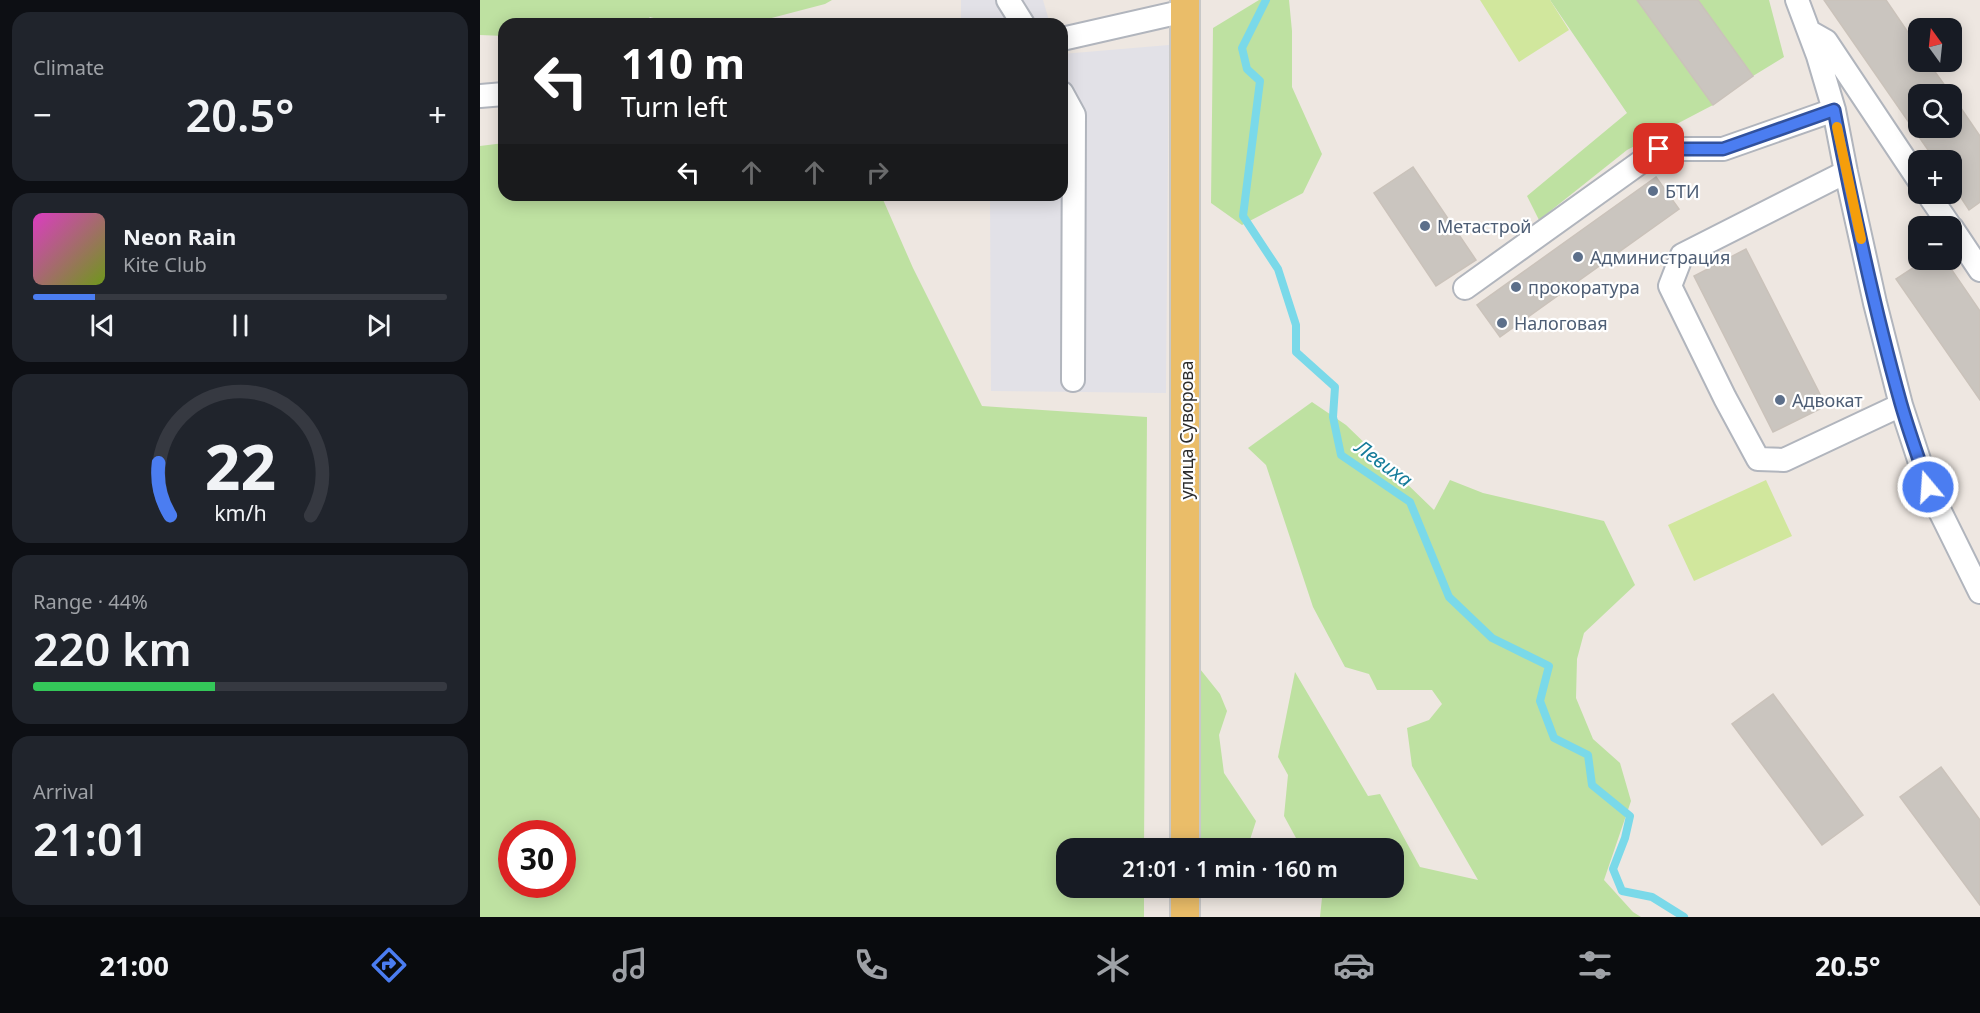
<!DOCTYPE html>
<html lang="en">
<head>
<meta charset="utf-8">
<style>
	body { margin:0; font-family:"Noto Sans",sans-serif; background:#20242c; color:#f1f3f6; height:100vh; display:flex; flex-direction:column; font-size:22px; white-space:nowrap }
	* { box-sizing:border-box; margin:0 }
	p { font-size:20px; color:#9ea1a6 }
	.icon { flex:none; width:33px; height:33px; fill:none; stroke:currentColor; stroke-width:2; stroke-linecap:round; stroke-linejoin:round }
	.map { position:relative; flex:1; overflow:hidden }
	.details { display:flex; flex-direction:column; gap:12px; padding:12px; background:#0d0f14; width:480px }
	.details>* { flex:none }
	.guide { position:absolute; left:18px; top:18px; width:570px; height:183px; border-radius:18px; box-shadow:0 3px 15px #0003; background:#202124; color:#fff; overflow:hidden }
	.needle { width:39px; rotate:345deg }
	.buttons { position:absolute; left:1428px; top:18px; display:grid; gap:12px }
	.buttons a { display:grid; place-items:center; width:54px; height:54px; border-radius:12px; background:#171b24; box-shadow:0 3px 15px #0003; font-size:30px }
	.speed { position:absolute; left:18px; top:820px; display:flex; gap:12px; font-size:30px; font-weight:700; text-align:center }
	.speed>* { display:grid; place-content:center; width:78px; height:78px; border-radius:50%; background:#171b24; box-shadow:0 3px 15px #0003; line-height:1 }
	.speed .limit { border:9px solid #d22; background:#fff; color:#111 }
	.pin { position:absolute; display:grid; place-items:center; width:51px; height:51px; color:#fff; margin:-26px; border-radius:12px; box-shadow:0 3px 9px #0006 }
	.me { position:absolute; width:66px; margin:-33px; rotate:342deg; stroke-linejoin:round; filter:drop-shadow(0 0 4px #0008) }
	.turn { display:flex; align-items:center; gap:21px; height:126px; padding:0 24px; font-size:27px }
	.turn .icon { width:78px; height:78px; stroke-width:2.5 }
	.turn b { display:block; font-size:42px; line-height:51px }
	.lanes { display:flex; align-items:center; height:57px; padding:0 24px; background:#0003; justify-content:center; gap:30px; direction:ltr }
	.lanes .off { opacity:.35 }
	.big { font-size:45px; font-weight:600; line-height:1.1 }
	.details .card { flex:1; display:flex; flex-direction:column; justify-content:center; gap:9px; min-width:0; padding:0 21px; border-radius:18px; background:#20242c }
	.details .dial { align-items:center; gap:0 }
	.dial svg { height:156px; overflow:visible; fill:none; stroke:#363941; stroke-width:7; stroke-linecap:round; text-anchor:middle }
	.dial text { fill:#f1f3f6; stroke:none }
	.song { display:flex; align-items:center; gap:18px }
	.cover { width:72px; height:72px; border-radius:9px; background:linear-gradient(135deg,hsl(310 70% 55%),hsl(80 70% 35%)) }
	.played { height:6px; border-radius:3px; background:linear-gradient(90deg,#4b7df1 15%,#363941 15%) }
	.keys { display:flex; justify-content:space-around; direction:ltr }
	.heat { display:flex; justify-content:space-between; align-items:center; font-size:33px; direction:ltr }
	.charge { height:9px; border-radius:4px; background:linear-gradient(90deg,#34c759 44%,#363941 0) }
	.trip { position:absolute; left:576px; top:838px; width:348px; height:60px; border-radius:18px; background:#171b24; box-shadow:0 3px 15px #0003; font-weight:600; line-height:60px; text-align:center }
	.dock { display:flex; height:96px; justify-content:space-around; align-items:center; background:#090b0e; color:#9ea1a6 }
	.dock .icon { width:42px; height:42px }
	.dock .selected { color:#4b7df1 }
	.dock b { font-size:27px; color:#f1f3f6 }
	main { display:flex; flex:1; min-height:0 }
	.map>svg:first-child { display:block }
</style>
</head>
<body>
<main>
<section class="details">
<div class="card"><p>Climate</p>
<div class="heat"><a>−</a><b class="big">20.5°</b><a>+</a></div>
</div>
<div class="card">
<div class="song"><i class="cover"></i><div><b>Neon Rain</b><p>Kite Club</p></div></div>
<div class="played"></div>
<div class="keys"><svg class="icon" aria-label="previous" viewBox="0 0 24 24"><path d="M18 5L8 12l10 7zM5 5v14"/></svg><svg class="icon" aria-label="pause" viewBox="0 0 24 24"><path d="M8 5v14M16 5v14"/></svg><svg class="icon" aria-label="next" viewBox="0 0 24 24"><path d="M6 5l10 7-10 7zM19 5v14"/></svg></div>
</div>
<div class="card dial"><svg viewBox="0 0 100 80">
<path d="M14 69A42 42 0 1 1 86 69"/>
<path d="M14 69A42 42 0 0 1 8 42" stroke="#4b7df1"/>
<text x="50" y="56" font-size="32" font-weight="700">22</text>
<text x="50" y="72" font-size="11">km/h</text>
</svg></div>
<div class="card"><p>Range · 44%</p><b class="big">220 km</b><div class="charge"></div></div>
<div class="card"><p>Arrival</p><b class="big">21:01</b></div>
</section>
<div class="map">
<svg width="1500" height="917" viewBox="0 0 1500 917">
	<rect width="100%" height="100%" fill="#eee7e1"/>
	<path fill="#e2e1e7" d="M481,0H563L570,24H481Z
		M689,45L686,393L511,391L510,195H582V54Z"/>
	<path fill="#bee1a1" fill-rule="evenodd" d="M0,0H352L345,4L269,24H195L170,17L162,24H24V36L0,35Z
		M779,0H809L812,31V87L842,154L823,193L762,225L731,203L733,28Z
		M1070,0H1157L1233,105L1147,150L1059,220L1047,196L1147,113Z
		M1218,0H1289L1304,57L1273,76Z
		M24,143V195H401L433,268L502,406L667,417L664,849H586V888H664V917H0V146ZM32,834H82V885H32Z
		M832,402L866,425L954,510L970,480L1003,493L1124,521L1155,585L1104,633L1097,659L1096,698L1113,739L1140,763L1151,801L1124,880L1153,912L1161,917H840L843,888H914V849H822L804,816L808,775L798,757L815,672L888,796L900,794L940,867L998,880L932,766L927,728L949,720L962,704L952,690H897L889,674L865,667L833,607L786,465L768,448Z
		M720,669L740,694L747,711L739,735L744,773L776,821L767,849H720Z
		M720,888H755L753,894L720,896Z"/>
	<path fill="#d1e79d" d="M1000,0H1070L1089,30L1039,62Z
		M1286,480L1312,536L1214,581L1188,525Z"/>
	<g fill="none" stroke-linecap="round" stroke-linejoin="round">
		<path stroke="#7ad9e9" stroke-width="8" d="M786,0L762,48L767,69L780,81L763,216L798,269L816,325V352L855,387L853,417L861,455L930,502L969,597L1012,638L1069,666L1060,701L1074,738L1108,755L1112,785L1150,816L1145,838L1133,869L1142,891L1172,897L1204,917"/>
	</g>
	<path fill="#cac5bf" stroke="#cac2ba" stroke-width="1.5" d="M1157,0H1218L1273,76L1233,105Z
		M1344,0H1406L1438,47V62H1448L1471,94H1438V128H1472V95L1500,136V202L1489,210L1472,184V160H1455Z
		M933,167L996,260L956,286L894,193Z
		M1176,177L1199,209L1020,337L997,305Z
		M1266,249L1346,406L1293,432L1214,276Z
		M1445,260H1465L1500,311V400L1416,279Z
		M1293,694L1383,815L1342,845L1252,724Z
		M1461,767L1500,820V905L1420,797Z"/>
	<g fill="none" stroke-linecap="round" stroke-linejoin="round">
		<defs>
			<path id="minor" d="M528,0L543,24
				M1317,0L1338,56L1354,110L1366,172L1395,303L1421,405L1448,487L1500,592
				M1330,32L1346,41L1438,179
				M582,39L705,11
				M582,93L594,115L593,380
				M0,96L24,94
				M1366,172L1202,255L1190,286L1245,398L1278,459L1304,460L1421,405
				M1448,194L1470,226
				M1472,228L1500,270
				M985,288L1179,149H1243L1354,110"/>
			<path id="major" d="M705,849V0
				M705,917V888"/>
		</defs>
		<use href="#minor" stroke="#b1b5bd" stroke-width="26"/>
		<use href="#major" stroke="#c8c8c8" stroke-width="32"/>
		<use href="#minor" stroke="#fff" stroke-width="22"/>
		<use href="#major" stroke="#eabd69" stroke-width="28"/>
	</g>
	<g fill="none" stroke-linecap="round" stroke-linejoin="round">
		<defs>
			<path id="route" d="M1179,149H1243L1354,110C1373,209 1394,308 1421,404C1429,432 1439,459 1448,487"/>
		</defs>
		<use href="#route" stroke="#31519d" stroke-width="15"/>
		<use href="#route" stroke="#4b7df1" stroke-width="10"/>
		<path stroke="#f59e0b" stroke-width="10" d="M1357,127L1381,239"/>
	</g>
	<g fill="#5c6f8a" stroke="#fff" stroke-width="2">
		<circle cx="1173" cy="191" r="6"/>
		<circle cx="945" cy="226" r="6"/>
		<circle cx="1098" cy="257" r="6"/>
		<circle cx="1036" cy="287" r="6"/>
		<circle cx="1022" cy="323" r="6"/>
		<circle cx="1300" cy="400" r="6"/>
	</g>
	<g text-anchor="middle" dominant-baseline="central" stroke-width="4.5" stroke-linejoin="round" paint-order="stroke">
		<g font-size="18" fill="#4e5e75" stroke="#fff" text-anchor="start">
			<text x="1185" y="191">БТИ</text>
			<text x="957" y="226">Метастрой</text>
			<text x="1110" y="257">Администрация</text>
			<text x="1048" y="287">прокоратура</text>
			<text x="1034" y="323">Налоговая</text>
			<text x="1312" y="400">Адвокат</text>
		</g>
		<g font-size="18" fill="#2d2d2d" stroke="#fff">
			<text transform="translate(706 430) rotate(-90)">улица Суворова</text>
		</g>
		<g font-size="20" font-style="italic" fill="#157c9a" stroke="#fff">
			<text transform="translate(904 463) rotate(36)">Левиха</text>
		</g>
	</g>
</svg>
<div class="buttons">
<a><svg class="needle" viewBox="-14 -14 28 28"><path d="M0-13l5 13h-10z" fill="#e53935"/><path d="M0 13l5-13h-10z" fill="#9ea1a6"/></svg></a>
<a><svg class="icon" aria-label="search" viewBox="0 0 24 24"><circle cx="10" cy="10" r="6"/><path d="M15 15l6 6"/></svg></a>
<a>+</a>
<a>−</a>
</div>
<div class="speed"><div class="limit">30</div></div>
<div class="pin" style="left:1179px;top:149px;background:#d93025"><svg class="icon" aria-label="arrive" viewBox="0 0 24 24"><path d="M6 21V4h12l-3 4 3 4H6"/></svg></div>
<svg class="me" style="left:1448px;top:487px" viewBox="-20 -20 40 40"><circle r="17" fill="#4b7df1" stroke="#fff" stroke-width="3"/><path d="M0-11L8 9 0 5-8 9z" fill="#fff"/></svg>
<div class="trip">21:01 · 1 min · 160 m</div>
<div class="guide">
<div class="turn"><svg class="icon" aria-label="left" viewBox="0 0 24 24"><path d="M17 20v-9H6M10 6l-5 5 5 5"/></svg><div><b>110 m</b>Turn left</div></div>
<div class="lanes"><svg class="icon" aria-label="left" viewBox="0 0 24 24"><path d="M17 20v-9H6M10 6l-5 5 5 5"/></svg><svg class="icon off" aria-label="ahead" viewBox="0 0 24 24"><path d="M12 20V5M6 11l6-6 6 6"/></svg><svg class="icon off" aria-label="ahead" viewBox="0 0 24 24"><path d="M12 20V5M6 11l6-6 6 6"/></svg><svg class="icon off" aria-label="right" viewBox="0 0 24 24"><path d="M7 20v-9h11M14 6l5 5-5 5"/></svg></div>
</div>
</div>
</main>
<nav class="dock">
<b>21:00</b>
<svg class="icon selected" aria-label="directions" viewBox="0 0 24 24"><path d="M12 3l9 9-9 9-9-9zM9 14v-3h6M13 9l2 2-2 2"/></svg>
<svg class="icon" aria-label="music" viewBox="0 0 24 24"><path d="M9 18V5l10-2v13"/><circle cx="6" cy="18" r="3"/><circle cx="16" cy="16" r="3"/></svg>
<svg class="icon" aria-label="phone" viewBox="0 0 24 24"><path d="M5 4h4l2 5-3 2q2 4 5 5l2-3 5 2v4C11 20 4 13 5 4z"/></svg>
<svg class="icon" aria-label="climate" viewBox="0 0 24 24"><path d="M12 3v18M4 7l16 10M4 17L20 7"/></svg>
<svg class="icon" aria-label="car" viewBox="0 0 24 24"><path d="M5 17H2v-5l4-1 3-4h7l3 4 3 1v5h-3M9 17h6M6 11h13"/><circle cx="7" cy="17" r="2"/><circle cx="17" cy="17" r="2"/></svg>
<svg class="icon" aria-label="filters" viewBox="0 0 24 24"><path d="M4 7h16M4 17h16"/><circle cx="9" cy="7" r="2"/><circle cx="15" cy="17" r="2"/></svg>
<b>20.5°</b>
</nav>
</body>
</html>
